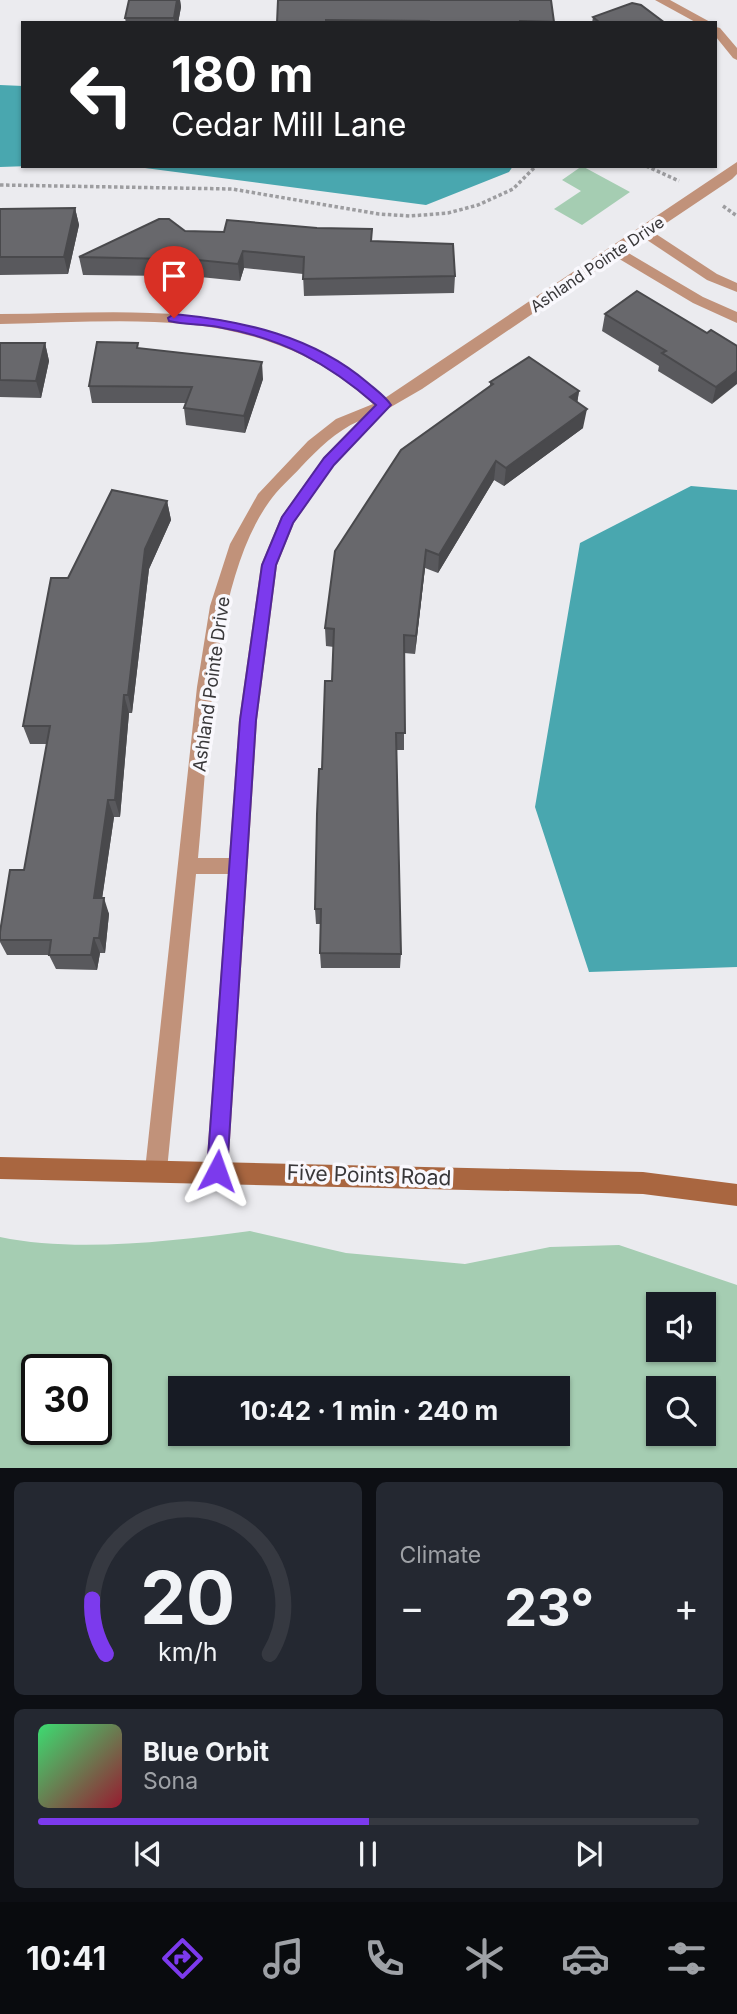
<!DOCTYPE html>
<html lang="en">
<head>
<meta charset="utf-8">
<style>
	body { margin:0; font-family:Inter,sans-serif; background:#242831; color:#f1f3f6; height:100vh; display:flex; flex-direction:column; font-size:26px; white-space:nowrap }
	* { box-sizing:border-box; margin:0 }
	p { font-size:23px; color:#9ea1a6 }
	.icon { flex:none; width:38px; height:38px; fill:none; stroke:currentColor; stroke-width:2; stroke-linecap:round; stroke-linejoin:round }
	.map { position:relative; height:1468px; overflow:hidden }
	.drawer { display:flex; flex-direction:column; gap:14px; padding:14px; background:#0d0f14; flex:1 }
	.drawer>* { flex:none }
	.banner { position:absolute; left:21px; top:21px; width:696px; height:147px; border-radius:0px; box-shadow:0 2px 5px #0004; background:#202124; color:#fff; overflow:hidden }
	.buttons { position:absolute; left:646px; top:1292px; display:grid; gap:14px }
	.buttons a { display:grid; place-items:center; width:70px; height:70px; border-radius:0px; background:#171b24; box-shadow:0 2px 5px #0004; font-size:35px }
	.speed { position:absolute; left:21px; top:1354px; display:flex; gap:14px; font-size:35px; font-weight:700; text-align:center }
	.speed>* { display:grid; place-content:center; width:91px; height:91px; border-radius:50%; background:#171b24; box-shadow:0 2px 5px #0004; line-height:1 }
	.speed .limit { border:4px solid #111; border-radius:10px; background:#fff; color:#111 }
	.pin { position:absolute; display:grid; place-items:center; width:60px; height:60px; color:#fff; margin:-72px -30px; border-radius:50% 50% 50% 0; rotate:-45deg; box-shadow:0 0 7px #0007 }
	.pin .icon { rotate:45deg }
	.me { position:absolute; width:77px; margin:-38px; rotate:4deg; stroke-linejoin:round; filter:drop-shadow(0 0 5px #0008) }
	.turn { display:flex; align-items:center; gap:24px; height:147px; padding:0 35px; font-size:32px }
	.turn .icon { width:91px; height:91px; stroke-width:2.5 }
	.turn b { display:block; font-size:49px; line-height:60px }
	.big { font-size:52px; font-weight:700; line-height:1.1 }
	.drawer .card { flex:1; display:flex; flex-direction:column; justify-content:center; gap:10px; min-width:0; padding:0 24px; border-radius:10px; background:#242831 }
	.drawer .dial { align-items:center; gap:0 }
	.dial svg { height:182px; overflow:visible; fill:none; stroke:#363941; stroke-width:7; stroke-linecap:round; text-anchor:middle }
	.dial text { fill:#f1f3f6; stroke:none }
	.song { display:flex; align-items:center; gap:21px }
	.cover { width:84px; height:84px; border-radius:10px; background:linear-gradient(135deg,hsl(140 70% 55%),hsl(350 70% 35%)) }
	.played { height:7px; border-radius:4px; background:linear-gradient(90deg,#7c3aed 50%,#363941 50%) }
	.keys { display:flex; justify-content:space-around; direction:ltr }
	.heat { display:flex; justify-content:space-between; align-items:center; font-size:38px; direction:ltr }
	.drawer .tiles { flex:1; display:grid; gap:14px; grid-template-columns:1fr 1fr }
	.card:last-child { grid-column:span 2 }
	.trip { position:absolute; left:168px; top:1376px; width:402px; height:70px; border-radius:0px; background:#171b24; box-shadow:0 2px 5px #0004; font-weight:700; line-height:70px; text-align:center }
	.menu { display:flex; height:112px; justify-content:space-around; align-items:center; background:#090b0e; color:#9ea1a6 }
	.menu .icon { width:49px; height:49px }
	.menu .on { color:#7c3aed }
	.menu b { font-size:32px; color:#f1f3f6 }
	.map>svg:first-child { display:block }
</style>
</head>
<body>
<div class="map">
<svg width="737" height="1468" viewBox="0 0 737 1468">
	<rect width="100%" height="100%" fill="#ebebef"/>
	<path fill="#a5cdb2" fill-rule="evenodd" d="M582,166L630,192L582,225L554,209L581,191L562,180Z
		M250,1231L346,1253L465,1264L550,1247L619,1245L737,1285V1468H0V1237C75,1253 174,1241 250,1231ZM658,1304H704V1349H658ZM37,1370H96V1430H37ZM180,1388H558V1433H180ZM658,1388H704V1433H658Z"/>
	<path fill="#49a7af" d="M0,85L23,86V166H30L0,167Z
		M52,166H513L509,172L426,205L145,168Z
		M691,486L737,490V967L589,972L535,807L580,543Z"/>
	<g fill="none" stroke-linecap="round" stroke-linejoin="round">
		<path stroke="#9d9da0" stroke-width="3.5" stroke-dasharray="3.5 2.5" stroke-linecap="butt" d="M646,166L679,181
			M0,185L232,189L379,214L410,216L448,213L478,205L513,189L536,166
			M723,206L737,216"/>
		<path fill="#c1927a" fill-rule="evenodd" d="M655,0H670L712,23H697Z
			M716,27L720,28L737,48V60L733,58L716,37Z
			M737,162V174L732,179L653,232L717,274L737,283V292L707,280L644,238L625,251L703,297L737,312V323L693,303L616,257L422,389L384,411L334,465L294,523L277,565L257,720L228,1171L225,1179L217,1182L209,1179L206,1171L228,874H196L167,1170L164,1178L156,1181L148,1178L145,1170L197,687L210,606L230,544L258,494L308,441L336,419L373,404C262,303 139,322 0,324V314C143,313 270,295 385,398ZM359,421L324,457L281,517L261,565L239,720L229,858H198C208,757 210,584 269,502C278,489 291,478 301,467C318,449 336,431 359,421Z"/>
		<path fill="#a96640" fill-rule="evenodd" d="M0,1157L643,1172L737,1184V1206L643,1194L0,1179Z"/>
	</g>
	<path fill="#59595d" d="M129,0H180L181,7L178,23H126L125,18Z
		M551,0L554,23H277Z
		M593,17L665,23H592Z
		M75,208L79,225L68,274L0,275V209Z
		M185,231L371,241L455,276L454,293L304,296L303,274L244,268L240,281L170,274V276L83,275L79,257Z
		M605,314L707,333L737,346L712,404L658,371L659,366L602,331Z
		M0,343H45L49,361L41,398L0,397Z
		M139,348L263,379L245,433L186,425L184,408L186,403H92L89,386Z
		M490,382L579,391L577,403L583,428L504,486L494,480L438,573L425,568L415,654L404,653V750H396L401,954L400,968H321L320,953L321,924H316L315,909L322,769L332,681L334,647L326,646L325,628L490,387Z
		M167,501L171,520L149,569L132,713H129L120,817H114L102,898L109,914L105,953H100L97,970L56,969L49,955H7L0,942V932L24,870L47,744H30L23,726Z"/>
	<path fill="#49494c" d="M177,0H180L181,7L178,23H174V18Z
		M75,208L79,225L68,274L64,257Z
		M243,251L244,268L240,281L238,264Z
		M45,343L49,361L41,398L36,381Z
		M262,362L263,379L245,433L244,416Z
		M737,371V384L712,404L716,387Z
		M579,391L576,411L570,397Z
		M587,409L583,428L504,486L506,468Z
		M496,461L494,480L438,573L439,555Z
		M167,501L171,520L149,569L132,713L128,695L145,549Z
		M426,550L425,568L415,654L416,636Z
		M124,695L129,713L120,817L115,800Z
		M108,800L114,817L100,913L94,898Z
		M104,898L109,914L105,953L99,938Z
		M94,938L100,953L97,970L91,955Z"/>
	<path fill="#68686c" stroke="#49494c" stroke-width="2" d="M129,0H177L174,18H125Z
		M278,0H551L554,22L520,21V23H429V21L326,20V23H277Z
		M632,3L641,5L665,23H600L593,17Z
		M75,208L64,257H0V209Z
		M159,219H169L185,231L224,232L227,220L317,228L372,229L371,241L453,244L455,276L303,279L304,257L243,251L238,264L168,257V259L79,257Z
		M637,291L707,333L711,330L737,346V371L716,387L662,353L666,351L605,314Z
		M97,342L138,343L137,348L262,362L244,416L184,408L192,387L89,386Z
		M0,343H45L36,381L0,380Z
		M529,357L579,391L570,397L587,409L506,468L496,461L439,555L426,550L416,636L404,635L405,733H396L401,954L320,953L321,909H315L317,814L319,769H322L325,681H332L334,629L325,628L335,551L401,450L493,384L490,382Z
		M112,490L167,501L145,549L128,695H124L115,800H108L94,898H104L99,938H94L91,955H49L51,940H0V932L10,870H24L50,726H23L51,578H68Z"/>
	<path fill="#7c3aed" stroke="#51269a" stroke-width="2" d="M174,314C244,321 313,336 368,383C376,390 385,396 391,405L334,465L293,523L276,565L256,720L227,1171L224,1178L217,1180L210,1178L207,1171L240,720L262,565L282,517L324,458L376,405C328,363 282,338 218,327C202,324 185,325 169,321L168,318Z"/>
	<g text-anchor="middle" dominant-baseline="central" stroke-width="7" stroke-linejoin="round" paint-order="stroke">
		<g font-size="16" fill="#383739" stroke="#f9f8fd">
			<text transform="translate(597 264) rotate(-34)">Ashland Pointe Drive</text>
		</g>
		<g font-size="18" fill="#383739" stroke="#f9f8fd">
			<text transform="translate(211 684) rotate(-82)">Ashland Pointe Drive</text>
		</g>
		<g font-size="21" fill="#383739" stroke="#f9f8fd">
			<text transform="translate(369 1175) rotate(2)">Five Points Road</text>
		</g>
	</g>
</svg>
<div class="buttons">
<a><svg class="icon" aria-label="sound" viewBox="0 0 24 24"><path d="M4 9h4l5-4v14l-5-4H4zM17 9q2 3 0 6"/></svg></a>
<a><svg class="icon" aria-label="search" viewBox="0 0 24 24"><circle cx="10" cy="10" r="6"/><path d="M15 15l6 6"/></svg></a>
</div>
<div class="speed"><div class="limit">30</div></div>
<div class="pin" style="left:174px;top:318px;background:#d93025"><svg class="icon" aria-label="arrive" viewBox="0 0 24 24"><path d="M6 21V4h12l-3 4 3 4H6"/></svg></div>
<svg class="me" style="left:217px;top:1171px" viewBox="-20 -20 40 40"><path d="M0-17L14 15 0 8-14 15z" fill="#7c3aed" stroke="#fff" stroke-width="4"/></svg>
<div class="trip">10:42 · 1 min · 240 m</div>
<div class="banner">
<div class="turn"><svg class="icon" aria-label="left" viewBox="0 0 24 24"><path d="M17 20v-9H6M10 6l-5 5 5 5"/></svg><div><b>180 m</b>Cedar Mill Lane</div></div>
</div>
</div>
<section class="drawer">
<div class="tiles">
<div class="card dial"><svg viewBox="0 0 100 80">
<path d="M14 69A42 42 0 1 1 86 69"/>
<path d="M14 69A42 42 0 0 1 8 45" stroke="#7c3aed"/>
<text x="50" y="56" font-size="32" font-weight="700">20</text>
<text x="50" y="72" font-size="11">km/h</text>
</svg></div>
<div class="card"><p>Climate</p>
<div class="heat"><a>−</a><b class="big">23°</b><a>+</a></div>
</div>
<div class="card">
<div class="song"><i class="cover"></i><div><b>Blue Orbit</b><p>Sona</p></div></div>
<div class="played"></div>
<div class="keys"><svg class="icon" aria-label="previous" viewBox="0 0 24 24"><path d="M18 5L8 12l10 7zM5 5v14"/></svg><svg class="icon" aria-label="pause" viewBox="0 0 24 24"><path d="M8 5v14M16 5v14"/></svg><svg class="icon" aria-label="next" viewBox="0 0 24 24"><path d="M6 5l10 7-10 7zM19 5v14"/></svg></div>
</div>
</div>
</section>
<nav class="menu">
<b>10:41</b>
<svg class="icon on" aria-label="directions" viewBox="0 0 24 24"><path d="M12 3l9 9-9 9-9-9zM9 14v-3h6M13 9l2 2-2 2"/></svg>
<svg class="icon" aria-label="music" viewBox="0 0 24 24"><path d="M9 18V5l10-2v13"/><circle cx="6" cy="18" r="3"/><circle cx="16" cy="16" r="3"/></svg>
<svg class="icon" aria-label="phone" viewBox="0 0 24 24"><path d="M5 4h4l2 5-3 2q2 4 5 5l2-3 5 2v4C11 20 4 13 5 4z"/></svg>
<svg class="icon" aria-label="climate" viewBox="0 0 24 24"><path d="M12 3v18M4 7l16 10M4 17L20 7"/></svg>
<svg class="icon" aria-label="car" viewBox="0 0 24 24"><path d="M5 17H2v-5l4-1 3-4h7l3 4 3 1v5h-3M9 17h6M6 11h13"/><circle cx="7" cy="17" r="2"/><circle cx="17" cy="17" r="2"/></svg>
<svg class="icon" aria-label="filters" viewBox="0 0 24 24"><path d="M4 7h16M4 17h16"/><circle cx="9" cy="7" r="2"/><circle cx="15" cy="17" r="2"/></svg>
</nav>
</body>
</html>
